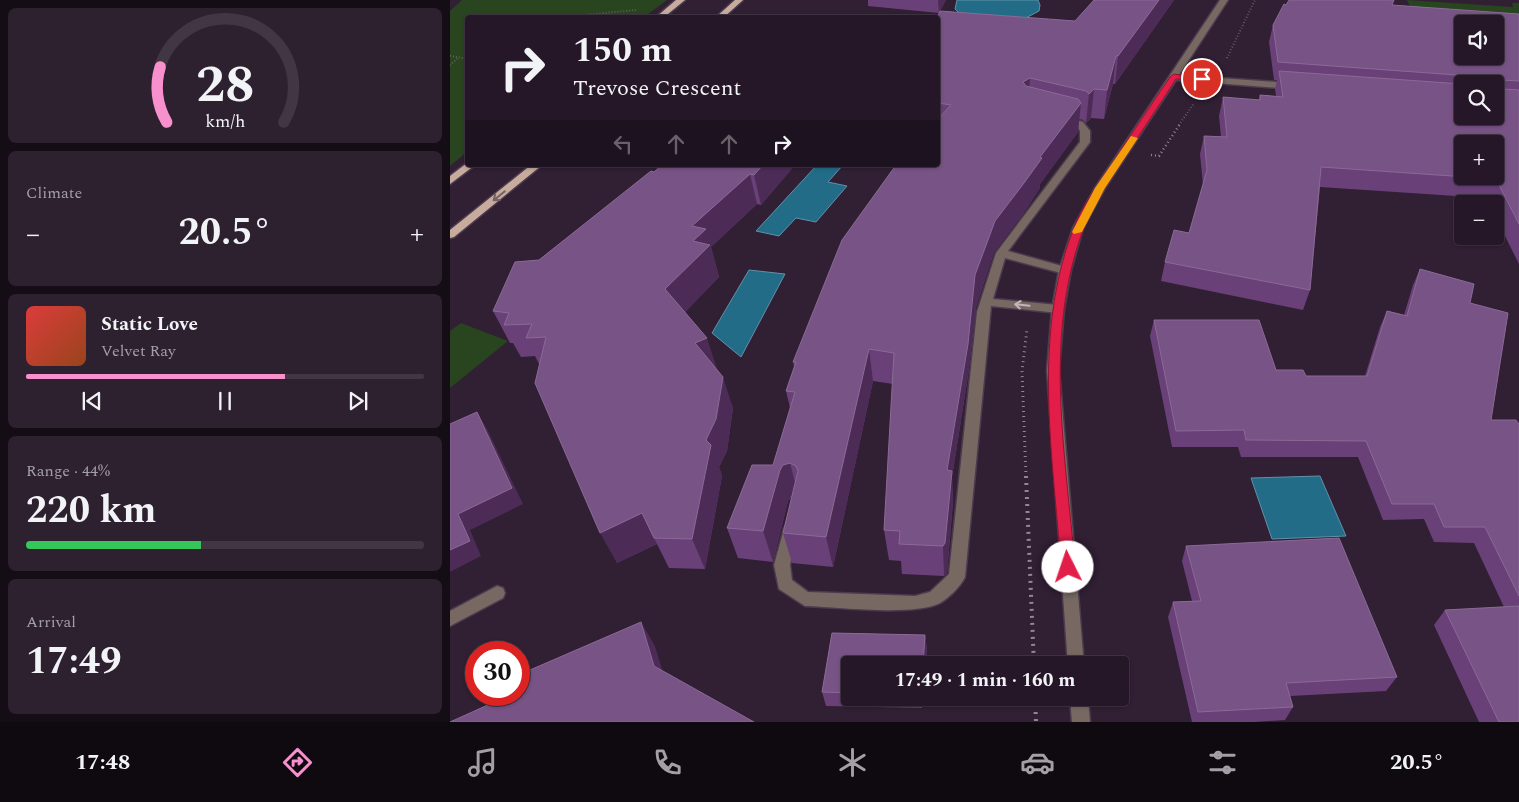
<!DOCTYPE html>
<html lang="en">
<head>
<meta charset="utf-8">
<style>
	body { margin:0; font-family:Spectral,serif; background:#2d202f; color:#f1f3f6; height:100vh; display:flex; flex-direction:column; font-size:19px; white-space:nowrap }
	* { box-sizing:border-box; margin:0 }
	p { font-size:16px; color:#a39fa7 }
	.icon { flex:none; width:28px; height:28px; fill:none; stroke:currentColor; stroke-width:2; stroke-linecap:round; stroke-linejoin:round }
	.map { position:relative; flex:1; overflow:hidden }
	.drawer { display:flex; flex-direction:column; gap:8px; padding:8px; background:#140d15; width:450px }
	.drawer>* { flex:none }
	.top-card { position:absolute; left:15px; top:15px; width:475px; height:152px; border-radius:5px; box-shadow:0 1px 4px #0004,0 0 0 1px #423644; background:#251727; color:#f1f3f6; overflow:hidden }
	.buttons { position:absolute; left:1004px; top:15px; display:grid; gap:10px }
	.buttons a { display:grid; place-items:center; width:50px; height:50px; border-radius:5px; background:#251727; box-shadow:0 1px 4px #0004,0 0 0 1px #423644; font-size:25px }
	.speed { position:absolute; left:15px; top:641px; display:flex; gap:10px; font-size:25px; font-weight:700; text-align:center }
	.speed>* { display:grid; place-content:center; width:65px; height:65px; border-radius:50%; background:#251727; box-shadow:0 1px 4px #0004,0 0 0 1px #423644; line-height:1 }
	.speed .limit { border:8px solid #d22; background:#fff; color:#111 }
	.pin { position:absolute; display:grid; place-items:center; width:42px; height:42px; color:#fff; margin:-21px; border:2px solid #fff; border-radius:50%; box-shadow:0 1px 5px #0007 }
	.me { position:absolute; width:55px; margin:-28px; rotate:356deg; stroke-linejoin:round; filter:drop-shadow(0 0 4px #0008) }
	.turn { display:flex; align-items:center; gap:18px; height:105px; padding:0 25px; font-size:22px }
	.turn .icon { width:65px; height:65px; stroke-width:2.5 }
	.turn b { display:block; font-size:35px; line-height:42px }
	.lanes { display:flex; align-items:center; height:48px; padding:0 25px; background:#0003; justify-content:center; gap:25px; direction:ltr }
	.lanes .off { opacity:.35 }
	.big { font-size:38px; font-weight:700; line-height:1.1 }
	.drawer .tile { flex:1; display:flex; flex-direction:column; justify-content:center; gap:8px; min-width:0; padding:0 18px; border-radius:8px; background:#2d202f }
	.drawer .dial { align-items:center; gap:0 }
	.dial svg { height:130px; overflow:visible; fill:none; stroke:#423644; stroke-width:7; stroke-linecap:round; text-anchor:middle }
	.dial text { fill:#f1f3f6; stroke:none }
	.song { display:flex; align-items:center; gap:15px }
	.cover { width:60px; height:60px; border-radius:8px; background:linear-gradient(135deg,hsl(0 70% 55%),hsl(20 70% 35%)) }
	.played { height:5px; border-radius:2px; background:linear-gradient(90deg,#f790cd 65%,#423644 65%) }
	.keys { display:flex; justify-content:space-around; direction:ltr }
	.heat { display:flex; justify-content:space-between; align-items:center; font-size:28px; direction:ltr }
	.charge { height:8px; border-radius:4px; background:linear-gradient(90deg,#34c759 44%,#423644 0) }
	.trip { position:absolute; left:391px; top:656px; width:288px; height:50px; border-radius:5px; background:#251727; box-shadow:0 1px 4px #0004,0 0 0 1px #423644; font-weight:700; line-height:50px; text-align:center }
	.menu { display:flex; height:80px; justify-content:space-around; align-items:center; background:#0f0910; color:#a39fa7 }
	.menu .icon { width:35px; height:35px }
	.menu .active { color:#f790cd }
	.menu b { font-size:22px; color:#f1f3f6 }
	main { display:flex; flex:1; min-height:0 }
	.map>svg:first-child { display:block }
</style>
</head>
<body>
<main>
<section class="drawer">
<div class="tile dial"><svg viewBox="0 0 100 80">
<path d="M14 69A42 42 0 1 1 86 69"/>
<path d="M14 69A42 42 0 0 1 10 35" stroke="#f790cd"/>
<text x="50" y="56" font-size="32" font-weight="700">28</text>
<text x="50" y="72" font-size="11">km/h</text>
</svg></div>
<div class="tile"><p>Climate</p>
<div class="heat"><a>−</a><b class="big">20.5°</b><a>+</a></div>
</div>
<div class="tile">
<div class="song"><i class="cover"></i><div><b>Static Love</b><p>Velvet Ray</p></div></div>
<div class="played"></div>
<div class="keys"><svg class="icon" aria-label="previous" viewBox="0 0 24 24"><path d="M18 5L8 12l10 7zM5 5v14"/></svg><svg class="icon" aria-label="pause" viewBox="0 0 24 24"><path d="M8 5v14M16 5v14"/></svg><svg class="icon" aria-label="next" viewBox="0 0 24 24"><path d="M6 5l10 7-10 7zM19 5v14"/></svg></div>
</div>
<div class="tile"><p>Range · 44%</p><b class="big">220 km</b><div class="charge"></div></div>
<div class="tile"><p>Arrival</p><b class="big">17:49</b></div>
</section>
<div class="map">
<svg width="1069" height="722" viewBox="0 0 1069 722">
	<rect width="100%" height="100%" fill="#311f34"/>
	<path fill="#28451f" d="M12,0H217L194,17L18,18L17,152L0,166V11Z
		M957,0L1063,7L1062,3H1069V19L962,11Z
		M11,323L58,341L0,388V331Z"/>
	<path fill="#226c88" stroke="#6191a9" d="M507,0H588L590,5L589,11L572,20L510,14L505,9Z
		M367,165H393L378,182L397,186L366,222L346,218L329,236L306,231Z
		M299,270L335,274L291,357L262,333Z
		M870,476L896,536L822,539L801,478Z"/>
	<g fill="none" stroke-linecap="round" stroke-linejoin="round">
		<defs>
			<path id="service" d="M614,117L633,122L640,131V142L558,251L619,268L621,270L615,274L555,258L543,299L608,305L614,309L608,313L541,306L515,577C511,586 497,600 488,604C461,616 387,607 355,606L329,589L324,565L334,529L336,525L341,523L346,525L348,529L340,565L342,580L358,592L465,596L480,592L499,574L527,312L546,253L630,142V131L627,126L611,122L610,120Z"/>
			<path id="minor" d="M770,0H778L729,75L841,83L845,86L841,89L726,80L655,188L633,228L621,270L614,309L609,370L634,665H618L597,370L602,309L609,270L623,228L645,188Z
				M47,586L53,588L55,593L53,598L0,626V611Z
				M620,698H638L640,722H622Z"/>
			<path id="primary" d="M226,0H235L213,18H205Z
				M285,0H293L273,18H265Z
				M17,163L18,165H25L0,184V176Z
				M81,165H92L4,237L0,238V230Z"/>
		</defs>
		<use href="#service" stroke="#4c3b4f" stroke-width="3"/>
		<use href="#minor" stroke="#4c3b4f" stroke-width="3"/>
		<use href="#primary" stroke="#4c3b4f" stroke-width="3"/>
		<path stroke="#948596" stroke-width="2" stroke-dasharray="0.5 2.5" stroke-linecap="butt" d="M102,18L186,10
			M0,56L18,59
			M777,58L805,0
			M0,65L8,58
			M729,125L744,103"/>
		<path stroke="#948596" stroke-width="2.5" stroke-dasharray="1 3" stroke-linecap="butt" d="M701,155L709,156L730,124"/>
		<path stroke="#948596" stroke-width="3" stroke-dasharray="1 4" stroke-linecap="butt" d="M576,477L572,371L577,329"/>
		<path stroke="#948596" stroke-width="4" stroke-dasharray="2 5" stroke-linecap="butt" d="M576,476L584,665
			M585,698L586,722"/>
		<use href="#service" fill="#776962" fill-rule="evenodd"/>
		<use href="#minor" fill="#776962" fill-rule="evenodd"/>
		<use href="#primary" fill="#c7ab9d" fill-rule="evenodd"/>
	</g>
	<path fill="#694178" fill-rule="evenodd" d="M418,0H496L489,13L418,6Z
		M644,0H724L665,84H663L654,119L641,118L636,123L633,120L629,119L628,132L590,184V188L573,214L544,252L526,307L518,376L502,477L503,502L497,573L494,576L452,574L451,561L439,560L434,530L443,384L423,381L383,567L342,563L333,533L342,496L338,501L323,562L288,558L277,528L323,465L340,408L336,391L344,367L343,362L488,165V18L625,21Z
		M942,5L1069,14V264L1045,216V204H1039L1036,198L870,187L860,290L853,310L711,281L715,262L739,233L753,185L750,154L754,136L771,137L769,116L773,97L809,100L810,95L826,96L825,89L827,80H824L819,42L823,25ZM1012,84H1045L1012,116Z
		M345,165L311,205L307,204L261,247L269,277L235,312L267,370L283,408L277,451L269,467L272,476L255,569L219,568L207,544L167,563L89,364L85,356L71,357L63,343H60L43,311L89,260L204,172Z
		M970,269L1020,303L1041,420L1069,424V722H1029L984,625L995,610L1054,607L1024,543L984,542L974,519L933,520L908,457H791L788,447H722L700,336L704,320L826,370L856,376H915L930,327L937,311L954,315L963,285Z
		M736,546L947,677L936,691L840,696L843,707L835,720L804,722H742L718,617L723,602L742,601L732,561Z
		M382,633L475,635L477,650L476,665H400V698H473L472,708L376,706L372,692Z"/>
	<path fill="#4c2c57" d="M488,0H496L489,13Z
		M709,0H724L665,84L668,56Z
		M666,56L663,84L654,119L657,90Z
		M580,78L578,106L573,82Z
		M644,89L641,118L636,123L639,94Z
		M631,103L628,132L590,184V188L573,214L544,252L526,307L518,376L502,477L503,502L497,573L494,576L493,546L497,470L525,275L545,221L590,157Z
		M313,165H345L311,205L304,175Z
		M300,174L307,204L261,247L269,277L226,321L215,289L243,241L242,226Z
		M257,338L267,369L245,343Z
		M419,349L423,381L383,567L376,537Z
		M273,377L283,408L277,451L269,467L272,476L255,569L242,539L256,440Z
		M27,412L37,429L73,504L20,530L31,556L0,572V550Z
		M340,463L348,494L341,496L338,501L323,562L313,531L330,470L333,465Z
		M192,513L207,544L167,563L150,533Z
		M191,622L205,646L218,689L204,666Z
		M475,635L477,650L476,665H473Z
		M470,698H473L472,708Z"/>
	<path fill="#785385" stroke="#8b6a97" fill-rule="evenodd" d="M644,0H709L668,56H666L657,90L644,89L639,94L636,91L580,78L573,82L576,86L628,99L631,103L590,157L592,158L574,183L545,221L525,275L518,344L497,470L502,471L495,543L493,546L449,544L450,531L434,530L444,353L419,349L376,537L333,533L348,471L346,466L340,463L333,465L330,470L313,531L277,528L302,465H323L345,392L336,391L346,362H343L392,240L446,165H488V119L501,105L488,103L487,18L490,11L625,21Z
		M839,0H944L942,5L1069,14V81L1052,80L1053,89L1069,90V224L1046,179L871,167L860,290L715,262L724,230L739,233L757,170L754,136L777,137L773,97L810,100V95L833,97L829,71L1012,84V116H1045V84H1021L1020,76L828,62L823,25L834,4L836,5ZM1012,24H1045V56H1012ZM1012,144H1045V176H1012Z
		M212,165H313L304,175L300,174L242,226L256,229L243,241L260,245L215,289L257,338L245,343L273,377L266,419L256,440L261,445L242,539L204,538L192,513L150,533L85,383L96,337L76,338L82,324L54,325L59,313L43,311L65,262L89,260L201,171L204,172Z
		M970,269L1024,284L1020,303L1058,313L1041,420H1066L1069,424V596L1035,527H994L984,504H942L916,441L796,440L794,430L726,431L704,320H809L826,370H853L856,376H917L937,311L957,316Z
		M27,412L62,488L8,514L20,541L0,550V424Z
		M889,538L947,677L836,683L843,707L748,712L723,602L751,601L736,546Z
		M1069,606V722H1049L995,610Z
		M191,622L204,666L304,722H0L60,695H69V691L76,688L73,673Z
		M382,633L475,635L473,665H400V693L372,692Z"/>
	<defs><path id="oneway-shaft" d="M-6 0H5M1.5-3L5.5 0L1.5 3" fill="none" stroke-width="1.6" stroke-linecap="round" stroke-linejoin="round" transform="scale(1.25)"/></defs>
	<use stroke="#776063" href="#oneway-shaft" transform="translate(49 196) rotate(141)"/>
	<use stroke="#c3b5bb" href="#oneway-shaft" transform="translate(572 305) rotate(-174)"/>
	<path fill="#e11d48" stroke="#92132f" d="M724,74L756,79L752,81L726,79C708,107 690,134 672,161C658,183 642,206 633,230C593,338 616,455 625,567L623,571L618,573L613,571L611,567C603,455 582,337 623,230C632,206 649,183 663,162C682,133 701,105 720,77Z"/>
	<path fill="#f59e0b" d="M681,136L688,138L655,188L632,232L624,234L622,232L645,188Z"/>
</svg>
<div class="buttons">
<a><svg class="icon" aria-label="sound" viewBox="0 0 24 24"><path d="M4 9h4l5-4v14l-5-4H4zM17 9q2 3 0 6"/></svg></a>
<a><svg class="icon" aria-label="search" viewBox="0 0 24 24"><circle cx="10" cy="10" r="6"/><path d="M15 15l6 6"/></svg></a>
<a>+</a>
<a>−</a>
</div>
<div class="speed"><div class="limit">30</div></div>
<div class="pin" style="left:752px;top:79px;background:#d93025"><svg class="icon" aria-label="arrive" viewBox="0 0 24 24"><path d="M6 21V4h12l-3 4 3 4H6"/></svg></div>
<svg class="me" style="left:618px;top:567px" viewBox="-20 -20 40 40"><circle r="19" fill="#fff"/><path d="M0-13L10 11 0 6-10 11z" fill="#e11d48"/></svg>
<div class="trip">17:49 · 1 min · 160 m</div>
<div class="top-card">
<div class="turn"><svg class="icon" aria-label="right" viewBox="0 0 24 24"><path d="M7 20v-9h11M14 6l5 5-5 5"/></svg><div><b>150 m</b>Trevose Crescent</div></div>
<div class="lanes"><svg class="icon off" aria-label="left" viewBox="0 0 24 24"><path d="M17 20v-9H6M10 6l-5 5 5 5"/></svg><svg class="icon off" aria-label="ahead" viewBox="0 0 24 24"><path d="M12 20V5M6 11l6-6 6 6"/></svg><svg class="icon off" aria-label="ahead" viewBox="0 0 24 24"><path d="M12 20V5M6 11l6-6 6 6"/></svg><svg class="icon" aria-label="right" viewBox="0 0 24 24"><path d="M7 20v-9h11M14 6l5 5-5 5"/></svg></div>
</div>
</div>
</main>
<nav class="menu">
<b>17:48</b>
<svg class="icon active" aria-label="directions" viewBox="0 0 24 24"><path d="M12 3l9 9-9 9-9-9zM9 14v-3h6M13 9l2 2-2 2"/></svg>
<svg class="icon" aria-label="music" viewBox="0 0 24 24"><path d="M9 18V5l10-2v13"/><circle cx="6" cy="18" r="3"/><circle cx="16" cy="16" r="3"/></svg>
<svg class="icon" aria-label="phone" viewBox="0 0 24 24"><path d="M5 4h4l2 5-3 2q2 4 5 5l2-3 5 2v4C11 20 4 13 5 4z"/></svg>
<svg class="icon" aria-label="climate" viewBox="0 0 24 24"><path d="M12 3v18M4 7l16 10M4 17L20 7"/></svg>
<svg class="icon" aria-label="car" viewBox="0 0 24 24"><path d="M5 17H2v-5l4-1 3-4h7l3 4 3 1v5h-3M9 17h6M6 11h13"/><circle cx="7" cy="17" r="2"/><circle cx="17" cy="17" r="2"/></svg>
<svg class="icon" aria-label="filters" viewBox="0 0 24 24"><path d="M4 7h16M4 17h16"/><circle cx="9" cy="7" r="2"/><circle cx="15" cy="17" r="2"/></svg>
<b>20.5°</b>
</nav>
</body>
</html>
